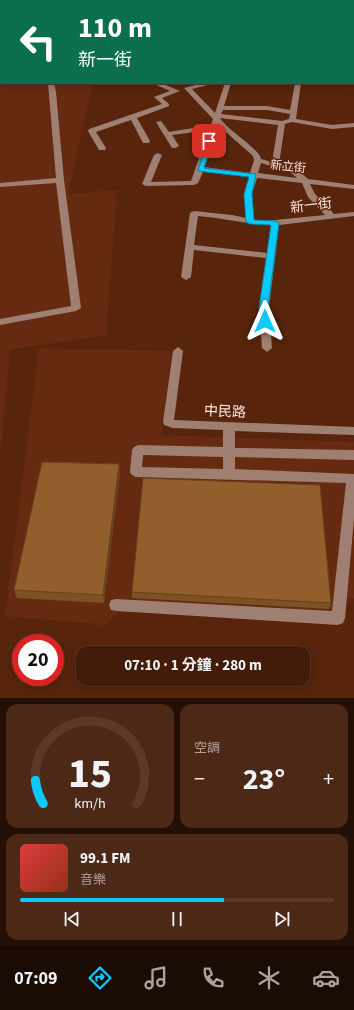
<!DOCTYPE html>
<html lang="zh-TW">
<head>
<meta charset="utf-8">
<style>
	body { margin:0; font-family:"Source Sans 3","Noto Sans TC",sans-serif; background:#4c2817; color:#f1f3f6; height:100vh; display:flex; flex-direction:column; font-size:15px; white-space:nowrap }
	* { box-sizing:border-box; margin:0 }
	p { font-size:13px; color:#aea19c }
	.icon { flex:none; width:22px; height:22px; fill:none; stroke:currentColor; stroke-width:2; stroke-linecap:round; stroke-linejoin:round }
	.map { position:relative; height:698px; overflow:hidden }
	.side { display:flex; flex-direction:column; gap:6px; padding:6px; background:#240f05; flex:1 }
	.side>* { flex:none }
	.top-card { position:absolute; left:0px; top:0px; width:354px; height:84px; box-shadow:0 2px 10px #0003,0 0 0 1px #5a392a; background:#0b6e4f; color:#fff; overflow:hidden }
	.speed { position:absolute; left:12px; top:634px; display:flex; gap:8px; font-size:20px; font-weight:700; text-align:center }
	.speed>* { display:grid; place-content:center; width:52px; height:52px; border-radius:50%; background:#421b09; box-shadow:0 2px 10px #0003,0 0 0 1px #5a392a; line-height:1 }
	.speed .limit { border:6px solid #d22; background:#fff; color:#111 }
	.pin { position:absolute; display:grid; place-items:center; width:34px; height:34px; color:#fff; margin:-17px; border-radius:8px; box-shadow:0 2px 6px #0006 }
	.me { position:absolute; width:44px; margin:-22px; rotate:0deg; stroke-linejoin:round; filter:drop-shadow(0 0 3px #0008) }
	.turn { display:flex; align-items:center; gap:14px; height:84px; padding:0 12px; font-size:18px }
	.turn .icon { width:52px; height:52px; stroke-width:2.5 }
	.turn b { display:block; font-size:28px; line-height:34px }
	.big { font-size:30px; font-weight:700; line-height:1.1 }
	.side .card { flex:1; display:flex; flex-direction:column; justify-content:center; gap:6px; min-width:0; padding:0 14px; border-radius:12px; background:#4c2817 }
	.side .dial { align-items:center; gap:0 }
	.dial svg { height:104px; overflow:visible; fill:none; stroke:#5a392a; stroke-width:7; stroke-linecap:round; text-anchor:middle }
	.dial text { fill:#f1f3f6; stroke:none }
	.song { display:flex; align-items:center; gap:12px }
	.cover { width:48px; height:48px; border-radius:6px; background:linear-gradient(135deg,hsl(0 70% 55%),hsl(10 70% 35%)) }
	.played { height:4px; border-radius:2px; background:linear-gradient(90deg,#0bcafa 65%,#5a392a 65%) }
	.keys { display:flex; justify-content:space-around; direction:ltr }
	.heat { display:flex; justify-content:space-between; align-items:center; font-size:22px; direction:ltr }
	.side .tiles { flex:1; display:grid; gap:6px; grid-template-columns:1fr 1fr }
	.card:last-child { grid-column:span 2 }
	.trip { position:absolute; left:76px; top:646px; width:234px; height:40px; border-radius:12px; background:#421b09; box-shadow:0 2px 10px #0003,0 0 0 1px #5a392a; font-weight:700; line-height:40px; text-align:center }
	.menu { display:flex; height:64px; justify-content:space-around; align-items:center; background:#1a0b04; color:#aea19c }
	.menu .icon { width:28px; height:28px }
	.menu .selected { color:#0bcafa }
	.menu b { font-size:18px; color:#f1f3f6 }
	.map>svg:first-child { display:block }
</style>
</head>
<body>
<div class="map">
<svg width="354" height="698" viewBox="0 0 354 698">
	<rect width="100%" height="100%" fill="#58240c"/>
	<path fill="#652a10" d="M0,30L1,83H86L92,86L68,194L117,190L106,335L10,350L0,458Z
		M39,348L171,351L162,435L354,442V599L347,598L345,623L120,611L105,625L5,616Z"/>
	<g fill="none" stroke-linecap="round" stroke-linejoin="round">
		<path fill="#9e7f72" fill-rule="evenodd" d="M47,0H57L46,1Z
			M117,0H123L116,1Z
			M183,0H189V1H183Z
			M245,0H261L244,1Z
			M265,0H273L264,1Z
			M276,0H286L285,1Z
			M310,0H318L319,1H311Z
			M353,19H354V23H353Z
			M353,36H354V40H353Z
			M353,65H354V69H353Z
			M0,70H1V74H0Z
			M48,83H54L56,92L64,180L81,308L76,311L0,325V319L71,306L56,183L0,187V183L56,178Z
			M152,83H161L180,91L162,98L169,104V106L137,118L150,141L149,143H143L131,120L96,132L106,148L105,150H99L88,131L89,129L162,104L154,97L170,91Z
			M203,83H216L192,89L215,113L225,83H231L224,106H267L290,110L295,83H301L296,119L332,125L354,123V127L332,129L292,122L285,124L279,164L296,168L308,179L354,185V189L310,184L315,194L334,214L354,212V216L279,225L269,308L272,348L267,352L262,348L259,308L266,258L194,250L191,277L186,280L181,277L190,213L194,211L232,215L246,218L244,194L249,177L203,172L198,183L194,185L146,186L142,184L154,155L158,153L162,155L151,182L191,181L209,130L172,135L179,146L175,148H172L156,122L161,121L169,132L211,125L213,119L184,88ZM223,110H267L290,114L289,119L282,121L221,114ZM220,118L278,125L272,162L261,159C260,149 227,130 220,118ZM218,125L253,156L254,160L250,173L204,167ZM261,163L290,172L297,178L258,173ZM257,178L302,183L308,197L325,215L275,220H254L252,194ZM198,216C222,218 246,224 271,225L267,253L194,245Z
			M178,347L183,351L174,420L354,427V435L235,431V448L354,450V460L235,457V469L354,474V519L345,618L343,623L338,625L116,611L111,610L109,605L111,600L116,599L332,611L346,483L136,477L132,475L130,472L132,450L134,447L138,445L223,447V430L173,428L164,425L163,422L173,351ZM143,455L223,457V469L142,467Z"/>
		<path fill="#fdcab6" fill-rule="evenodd" d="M0,0H4L0,3Z
			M7,0H14L6,1Z"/>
	</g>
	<path fill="#7e5125" d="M352,0H354V11H353V1H352Z
		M0,32H1V69L0,68Z
		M120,473L104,603L17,598L14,590Z
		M132,592L331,603L329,609L132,598Z"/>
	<path fill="#66421e" d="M119,464L120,473L104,603L103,595Z"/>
	<path fill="#925e2b" stroke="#66421e" d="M0,32H1V59H0Z
		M42,462L119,464L103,595L14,590Z
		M143,478L320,485L331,603L132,592Z"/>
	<path fill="#0bcafa" stroke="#0783a2" d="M207,139L213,141L204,168L256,174L252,194L254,220L275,221L279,223L268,308V324H265L260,321L259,308L271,225L250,224L246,222L244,194L249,177L198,171Z"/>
	<g text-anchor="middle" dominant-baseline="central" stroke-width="3" stroke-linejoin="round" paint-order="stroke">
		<g font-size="12" fill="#fde4d9" stroke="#58240c">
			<text transform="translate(288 167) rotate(6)">新立街</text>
		</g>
		<g font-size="14" fill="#fde4d9" stroke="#58240c">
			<text transform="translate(311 206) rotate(-7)">新一街</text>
			<text transform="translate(225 412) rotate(3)">中民路</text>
		</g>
	</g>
</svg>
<div class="speed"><div class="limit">20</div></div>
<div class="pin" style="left:209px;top:141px;background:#d93025"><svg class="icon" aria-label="arrive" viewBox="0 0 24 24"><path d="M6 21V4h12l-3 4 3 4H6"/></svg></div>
<svg class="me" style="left:265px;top:321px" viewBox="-20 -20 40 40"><path d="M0-17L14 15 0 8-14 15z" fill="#0bcafa" stroke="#fff" stroke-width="4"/></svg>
<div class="trip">07:10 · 1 分鐘 · 280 m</div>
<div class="top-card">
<div class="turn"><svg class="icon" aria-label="left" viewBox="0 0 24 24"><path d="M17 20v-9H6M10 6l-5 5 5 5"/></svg><div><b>110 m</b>新一街</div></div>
</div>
</div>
<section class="side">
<div class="tiles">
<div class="card dial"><svg viewBox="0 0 100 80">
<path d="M14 69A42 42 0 1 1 86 69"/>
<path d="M14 69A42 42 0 0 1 8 51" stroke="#0bcafa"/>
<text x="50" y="56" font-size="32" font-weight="700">15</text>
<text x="50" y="72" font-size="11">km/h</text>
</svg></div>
<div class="card"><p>空調</p>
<div class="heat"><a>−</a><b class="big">23°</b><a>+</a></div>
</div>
<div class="card">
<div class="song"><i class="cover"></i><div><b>99.1 FM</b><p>音樂</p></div></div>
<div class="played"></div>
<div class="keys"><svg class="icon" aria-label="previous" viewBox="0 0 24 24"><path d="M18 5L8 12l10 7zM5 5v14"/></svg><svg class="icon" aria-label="pause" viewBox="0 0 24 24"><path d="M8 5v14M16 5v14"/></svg><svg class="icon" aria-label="next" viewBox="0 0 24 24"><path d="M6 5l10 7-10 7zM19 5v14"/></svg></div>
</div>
</div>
</section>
<nav class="menu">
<b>07:09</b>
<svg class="icon selected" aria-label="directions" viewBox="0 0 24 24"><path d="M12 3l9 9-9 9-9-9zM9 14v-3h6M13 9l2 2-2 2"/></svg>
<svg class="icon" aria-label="music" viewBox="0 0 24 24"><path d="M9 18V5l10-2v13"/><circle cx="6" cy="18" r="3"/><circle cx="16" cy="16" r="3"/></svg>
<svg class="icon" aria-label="phone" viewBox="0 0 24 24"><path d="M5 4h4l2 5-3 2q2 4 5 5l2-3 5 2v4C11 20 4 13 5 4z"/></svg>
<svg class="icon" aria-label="climate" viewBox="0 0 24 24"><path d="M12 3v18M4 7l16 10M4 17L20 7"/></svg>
<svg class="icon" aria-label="car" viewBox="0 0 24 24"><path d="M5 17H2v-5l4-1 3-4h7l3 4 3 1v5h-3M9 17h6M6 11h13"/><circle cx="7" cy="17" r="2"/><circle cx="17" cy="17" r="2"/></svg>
</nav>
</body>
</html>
